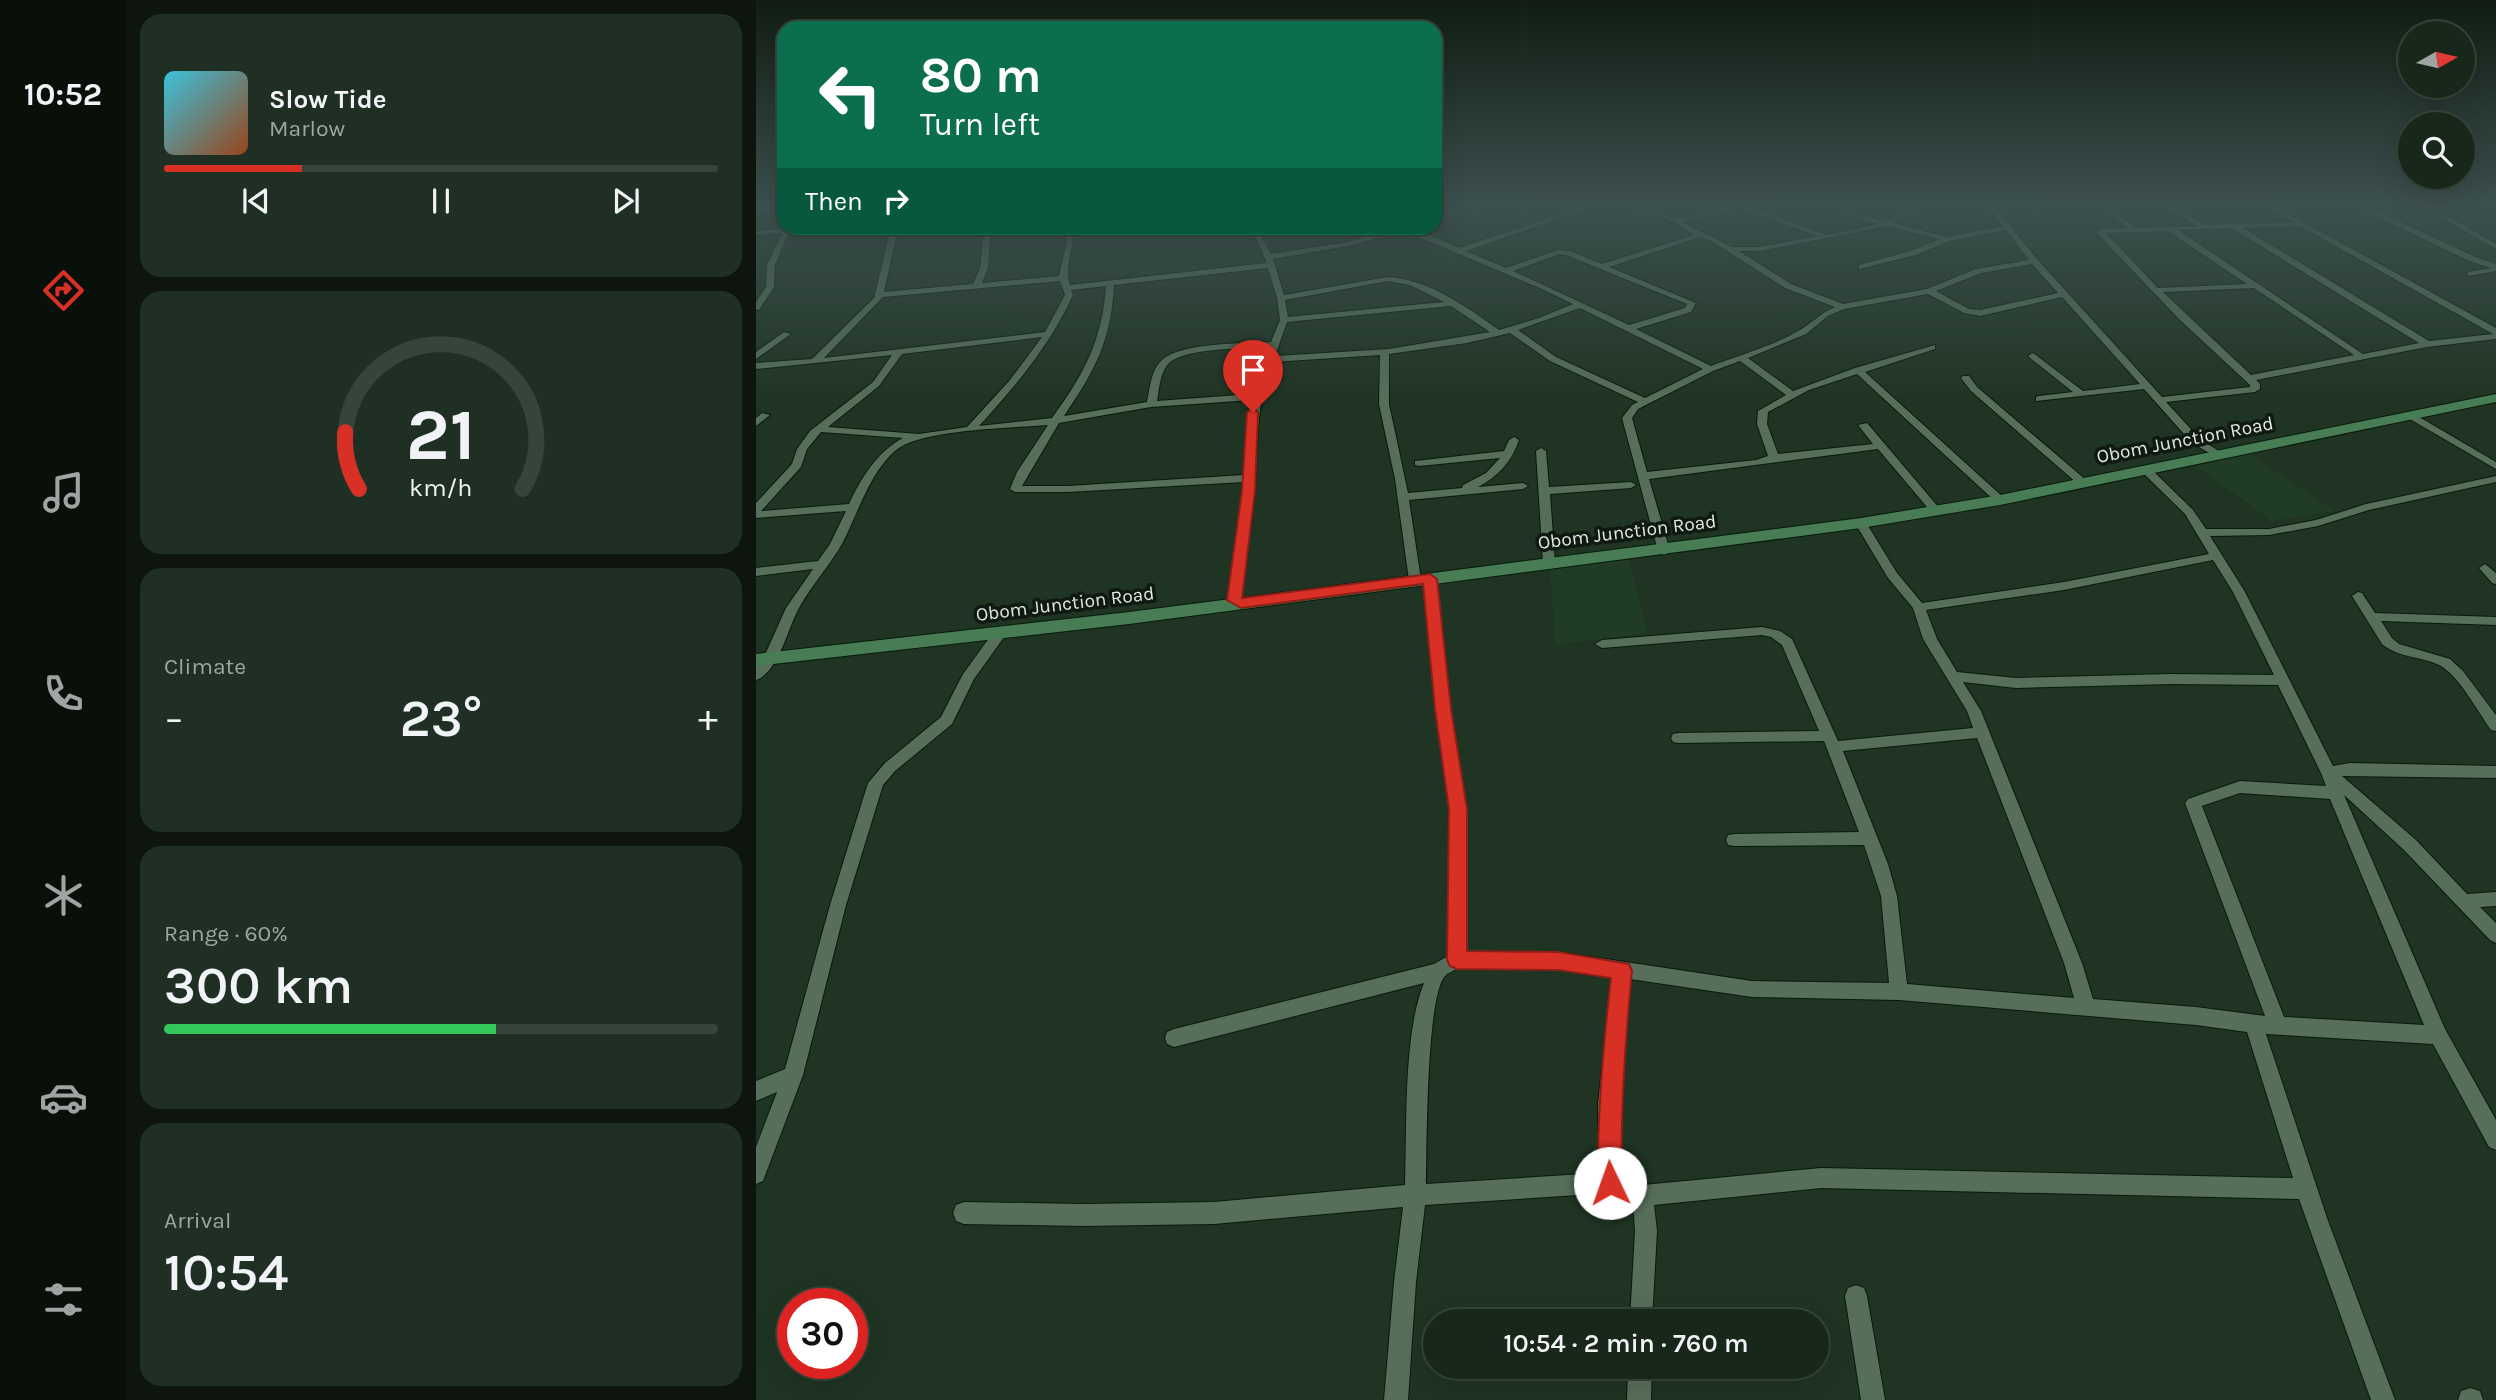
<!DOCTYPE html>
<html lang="en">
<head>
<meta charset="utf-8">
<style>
	body { margin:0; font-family:Karla,sans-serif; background:#202f23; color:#f1f3f6; height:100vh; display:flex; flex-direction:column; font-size:26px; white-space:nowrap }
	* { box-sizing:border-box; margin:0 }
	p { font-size:23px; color:#9ea5a2 }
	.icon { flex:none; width:38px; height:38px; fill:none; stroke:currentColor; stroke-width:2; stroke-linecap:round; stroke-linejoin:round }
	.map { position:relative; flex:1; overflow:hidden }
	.sheet { display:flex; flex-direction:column; gap:14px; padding:14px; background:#0d150e; width:630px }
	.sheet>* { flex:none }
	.top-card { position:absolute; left:21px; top:21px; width:665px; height:214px; border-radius:21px; box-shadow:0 7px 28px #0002,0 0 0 2px #364439; background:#0b6e4f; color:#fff; overflow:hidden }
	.needle { width:46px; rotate:82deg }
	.buttons { position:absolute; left:1642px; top:21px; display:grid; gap:14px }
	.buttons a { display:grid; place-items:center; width:77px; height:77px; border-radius:50%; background:#17271a; box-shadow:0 7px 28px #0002,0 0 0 2px #364439; font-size:35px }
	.speed { position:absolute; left:21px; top:1288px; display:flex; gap:14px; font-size:35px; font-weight:700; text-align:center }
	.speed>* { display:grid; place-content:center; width:91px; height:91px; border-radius:50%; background:#17271a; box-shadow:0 7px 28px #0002,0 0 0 2px #364439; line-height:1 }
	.speed .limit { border:10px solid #d22; background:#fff; color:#111 }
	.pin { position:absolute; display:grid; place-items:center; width:60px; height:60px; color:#fff; margin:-72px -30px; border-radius:50% 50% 50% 0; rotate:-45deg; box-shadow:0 0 7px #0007 }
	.pin .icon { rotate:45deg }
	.me { position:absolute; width:77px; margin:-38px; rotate:357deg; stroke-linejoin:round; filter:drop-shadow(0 0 5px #0008) }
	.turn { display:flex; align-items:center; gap:24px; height:147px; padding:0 28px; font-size:32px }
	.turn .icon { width:91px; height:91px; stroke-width:2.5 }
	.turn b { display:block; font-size:49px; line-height:60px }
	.then { display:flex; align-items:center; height:66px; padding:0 28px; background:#0003; gap:14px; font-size:26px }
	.big { font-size:52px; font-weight:600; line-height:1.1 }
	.sheet .widget { flex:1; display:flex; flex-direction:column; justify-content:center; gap:10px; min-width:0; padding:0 24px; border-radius:21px; background:#202f23 }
	.sheet .dial { align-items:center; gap:0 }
	.dial svg { height:182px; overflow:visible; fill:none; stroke:#364439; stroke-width:7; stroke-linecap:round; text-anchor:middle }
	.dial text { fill:#f1f3f6; stroke:none }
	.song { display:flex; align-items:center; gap:21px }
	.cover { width:84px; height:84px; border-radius:10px; background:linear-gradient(135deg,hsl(190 70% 55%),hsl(20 70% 35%)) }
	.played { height:7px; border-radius:4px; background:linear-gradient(90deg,#d93025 25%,#364439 25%) }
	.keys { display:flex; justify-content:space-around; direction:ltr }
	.heat { display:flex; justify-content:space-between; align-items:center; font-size:38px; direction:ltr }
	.charge { height:10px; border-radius:5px; background:linear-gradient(90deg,#34c759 60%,#364439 0) }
	.trip { position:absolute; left:667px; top:1309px; width:406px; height:70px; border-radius:35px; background:#17271a; box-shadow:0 7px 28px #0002,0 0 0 2px #364439; font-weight:600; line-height:70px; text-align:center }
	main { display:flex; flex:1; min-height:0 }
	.tab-bar { display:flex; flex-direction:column; width:126px; justify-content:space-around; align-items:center; background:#09100a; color:#9ea5a2 }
	.tab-bar .icon { width:49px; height:49px }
	.tab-bar .selected { color:#d93025 }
	.tab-bar b { font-size:32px; color:#f1f3f6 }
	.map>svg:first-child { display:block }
</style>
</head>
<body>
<main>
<nav class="tab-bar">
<b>10:52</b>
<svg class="icon selected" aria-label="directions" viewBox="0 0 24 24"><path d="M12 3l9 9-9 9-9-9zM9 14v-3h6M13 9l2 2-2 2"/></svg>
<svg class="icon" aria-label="music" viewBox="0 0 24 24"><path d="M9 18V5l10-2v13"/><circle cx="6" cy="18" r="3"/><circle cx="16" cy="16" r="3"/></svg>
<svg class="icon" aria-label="phone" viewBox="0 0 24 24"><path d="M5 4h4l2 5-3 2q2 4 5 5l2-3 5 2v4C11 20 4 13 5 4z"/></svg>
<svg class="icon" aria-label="climate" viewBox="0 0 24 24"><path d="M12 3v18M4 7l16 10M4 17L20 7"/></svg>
<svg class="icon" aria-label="car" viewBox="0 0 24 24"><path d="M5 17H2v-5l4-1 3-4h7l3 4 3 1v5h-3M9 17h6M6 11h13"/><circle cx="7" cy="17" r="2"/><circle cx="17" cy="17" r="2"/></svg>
<svg class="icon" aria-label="filters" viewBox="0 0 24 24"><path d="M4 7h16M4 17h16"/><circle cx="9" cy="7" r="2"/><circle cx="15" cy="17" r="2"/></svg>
</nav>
<section class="sheet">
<div class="widget">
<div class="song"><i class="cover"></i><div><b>Slow Tide</b><p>Marlow</p></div></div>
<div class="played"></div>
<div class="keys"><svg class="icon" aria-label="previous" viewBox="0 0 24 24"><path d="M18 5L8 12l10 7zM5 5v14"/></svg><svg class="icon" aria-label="pause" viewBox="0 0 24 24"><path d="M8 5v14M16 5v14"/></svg><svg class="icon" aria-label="next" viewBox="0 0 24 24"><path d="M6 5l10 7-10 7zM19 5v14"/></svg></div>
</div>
<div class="widget dial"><svg viewBox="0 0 100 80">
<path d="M14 69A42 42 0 1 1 86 69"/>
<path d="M14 69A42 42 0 0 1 8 44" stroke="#d93025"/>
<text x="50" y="56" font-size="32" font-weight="700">21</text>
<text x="50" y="72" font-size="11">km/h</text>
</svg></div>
<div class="widget"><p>Climate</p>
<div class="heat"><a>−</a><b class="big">23°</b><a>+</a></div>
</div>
<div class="widget"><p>Range · 60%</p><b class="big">300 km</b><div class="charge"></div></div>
<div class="widget"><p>Arrival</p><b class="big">10:54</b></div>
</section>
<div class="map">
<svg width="1740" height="1400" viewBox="0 0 1740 1400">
	<rect width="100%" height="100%" fill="#1f3422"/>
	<path fill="#213c25" d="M1492,453L1579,511L1516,521L1439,465Z
		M872,558L892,633L799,645L794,566Z"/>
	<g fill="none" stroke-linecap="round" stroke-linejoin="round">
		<defs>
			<path id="minor" d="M28,206V210L0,212V208Z
				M720,206H730L679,221V217Z
				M830,206H839L710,251L750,268L802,250L814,251L846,264L938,235L918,222L874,206C891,206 907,219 923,218C946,217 967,206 990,206L1071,235L1122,224L1091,215V213L1130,221L1154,209L1152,206H1159L1161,210L1137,223L1191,237L1247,226L1232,206H1238L1281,259L1406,397L1494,387V385L1423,319L1341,233L1344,229L1372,228L1344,206H1351L1380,228L1440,226L1408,206H1416L1449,225L1537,222L1510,206H1518L1740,328V339L1671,347L1500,380L1504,384V389L1499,392L1410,402L1444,439L1466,453L1467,455L1462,458L1436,443L1388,389L1280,401V397L1283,396L1317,392L1274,358L1272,356L1277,353L1327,391L1384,384L1306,297L1224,316L1208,313L1172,294L1088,309L1072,316L1050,334L992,358L1037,391L1099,368L1179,345V349L1109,372L1248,498V502H1240L1101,374L1053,390L1012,412L1011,424L1022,454L1117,444L1102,425L1111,423L1184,509V513H1176L1122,449L893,479L914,551L908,555L902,551L866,418L876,405L882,402L794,361L754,333L711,343L633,354V404L652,493L706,488L707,485L730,473L744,458L663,466L659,465V461L748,451L753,440L758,437L763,440C756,461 743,476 722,487L767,483L772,486L767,489L653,500L665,580L659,584L653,580L639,479L623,404L624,355L516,362C499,409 502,442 499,490C496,526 489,562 484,598L491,604L489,607H481L472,600L488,482L312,492H259L254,489L261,472L292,425C257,428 165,429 140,450C114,472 102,513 87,542C74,566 56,584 43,608C32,627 23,672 0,680V666L8,657L30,608L57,569L0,576V568L62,561L74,544L90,511L0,518V503L36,464L41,449L54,431L117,382L136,355L0,369V363L56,359L118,298L135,228H142L128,292L217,284L224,268L228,228H235L232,268L226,283L303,276L310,245L311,228H318C318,248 308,266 314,285L511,263L495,228H501L515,254L591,242L644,228H658L703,248ZM984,208L1062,236L1004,247H976L926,222ZM1131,226L1184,239L1154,251L1103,265V269L1160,255L1193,241L1250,230L1273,260L1220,269L1171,289L1087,304L1035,284L983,251H1004ZM1544,226L1737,334L1673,341L1487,228ZM1477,228V229L1663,343L1607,354L1422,230ZM652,230L660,236L786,289L817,304L783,318L743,330C711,307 672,279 632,277L528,295L517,259L592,246ZM1413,231V232L1491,284L1402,288L1350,233ZM944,237L957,242L1029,288L1079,307C1064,313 1055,324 1042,331C1015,347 984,355 955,366L880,329L935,312L940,303L853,267ZM803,254L810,255L931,304L929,308L873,325L757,271ZM1276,264L1302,293L1224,310L1213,309L1180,291L1225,273ZM512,268L521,298L524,320L515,342C490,343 423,343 406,360C395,370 394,388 391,402L308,416C339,370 355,342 358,285ZM304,281L309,295L289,332L68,358L127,297ZM632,281L654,285L688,302L532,317L529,300ZM350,286C346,341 328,374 296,418L223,426C260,386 294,345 317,295L315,290ZM1498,288L1598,355L1495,375L1407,292ZM695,306L734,332L633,349L519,356L531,322ZM824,308L947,369L889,398L800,357L762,330ZM286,337L254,380L211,427L163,434L72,427L123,386L146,354ZM513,347L496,394L401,401C403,390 404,373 412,364C428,347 490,349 513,347ZM984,361L1030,395L1002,411L1001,424L1012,456L1000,460L891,472L876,418L882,409L957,371ZM495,400L492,412L488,475L312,486H266L303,423L395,407ZM65,432L147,438C121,452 105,478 93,504L5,511L45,467L51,449Z
				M1547,206H1612L1719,257L1740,264V271L1712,276V272L1735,268L1713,261L1603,208H1550Z
				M1666,206H1674L1740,244V249Z
				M35,228L19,265L18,287L3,310H0V302L10,287L11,265L26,233L0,235V231Z
				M28,332L35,334L0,359V352Z
				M1207,376H1213L1221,387L1330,480V484H1322L1215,391L1205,378Z
				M6,413L14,415L0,426V418Z
				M1652,414H1658L1740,462V469L1652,418Z
				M785,448L790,451L793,487L875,482L880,485L875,488L794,494L799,563L793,567L787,563L780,451Z
				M1389,466L1393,467L1437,510L1450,529H1513L1560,520L1610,504L1740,476V482L1613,510L1562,526L1513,535L1454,536L1489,592L1577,766L1594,763L1740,766V778L1586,776L1660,840L1711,894L1740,892V906L1724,907L1740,923V943L1734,940L1648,850L1588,795L1689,1029L1740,1120V1150L1733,1147L1677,1044L1510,1034L1571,1218L1639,1400H1615L1543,1199L1065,1188L898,1205L901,1231L896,1321H874L879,1231L877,1203L854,1193L669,1205L660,1282L652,1400H628L638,1282L647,1207L458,1224L327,1226L208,1224L200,1221L197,1213L200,1205L208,1202L327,1204L458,1202L649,1185C651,1128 647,1034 668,983L418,1047L411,1044L409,1038L411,1032L418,1029L678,964L692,956L694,809L680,710L668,579L674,575L680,579L694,710L710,809V952H803L996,981L1133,983L1125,896L1108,845L978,846L972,845L970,840L972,835L978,834L1103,832L1068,741L922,743L917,742L915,738L917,734L922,733L1063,731L1026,645L1015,637L1006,635L846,648L839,644L846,640L1006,627L1024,631L1036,639L1082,741L1217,728L1211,711L1167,639L1157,608L1132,578L1099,523L1105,520L1109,521L1141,573L1166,603L1308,582L1453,554L1429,514L1385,471L1384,469ZM1457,560L1477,592L1518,675L1415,674L1260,678L1201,672L1181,639L1170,610L1308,590ZM1207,682L1260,688L1415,684L1522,685L1565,773L1570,786L1484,781L1432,799L1429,803L1509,1016L1440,1007L1337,999L1326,963L1225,711ZM1221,738L1308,963L1318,998L1151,984L1141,896L1132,864L1087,751ZM1484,793L1574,799L1668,1025L1528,1017L1446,806ZM703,968H803L856,976L842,1104L843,1173L670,1184C671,1149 670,997 689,976C692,973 699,970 703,968ZM874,979L996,997L1143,1000L1440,1025L1491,1032L1537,1178L1065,1168L887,1185L864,1176C856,1110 867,1045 874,979Z
				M1729,564L1740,573V584L1736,583L1723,568Z
				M1602,592L1606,593L1619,613L1740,617V625L1625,621L1636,638L1643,644L1694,659L1707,671L1740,715V731L1735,730C1722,712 1702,674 1683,665C1665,656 1642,658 1626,644L1596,596Z
				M244,629L251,633L218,679L196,724L139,771L127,785L90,905L47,1075L7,1181L0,1184V1147L21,1092L0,1101V1081L29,1069L74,905L112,783L129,763L185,717L207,674L239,630Z
				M1100,1285L1108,1288L1111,1296L1129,1400H1105L1089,1296L1092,1288Z
				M872,1367H896L895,1400H871Z
				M1714,1388L1724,1391L1727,1400H1702L1705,1391Z"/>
			<path id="secondary" d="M1740,394V402L1244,505L1105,528L373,624L0,666V654L373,612L1105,518L1244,495Z"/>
		</defs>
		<use href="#minor" stroke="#071b0b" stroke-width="2"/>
		<use href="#secondary" stroke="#071b0b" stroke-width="2"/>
		<use href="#minor" fill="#576e5a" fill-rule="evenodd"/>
		<use href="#secondary" fill="#477c55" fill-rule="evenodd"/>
	</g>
	<linearGradient id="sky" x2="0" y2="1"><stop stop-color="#111d13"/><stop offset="0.51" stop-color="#3c504f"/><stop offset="1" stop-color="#3c504f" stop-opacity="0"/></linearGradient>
	<rect width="1740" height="402" fill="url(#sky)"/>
	<path fill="#d93025" stroke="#8d1f18" stroke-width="2" d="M497,408L502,412L499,491L486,598L674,574L681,579L695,709L711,809V951L803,952L873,964L876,971C869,1042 864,1111 866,1183L863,1191L854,1195L846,1191L842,1183C841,1114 847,1047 855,978L803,970L701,969L694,966L691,960L693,809L679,709L667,584L485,608L471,600L486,491L491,412Z"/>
	<g text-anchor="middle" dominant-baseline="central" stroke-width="7" stroke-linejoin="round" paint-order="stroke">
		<g font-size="19" fill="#ddeadf" stroke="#101911">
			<text transform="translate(1429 440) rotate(-11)">Obom Junction Road</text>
			<text transform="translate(871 532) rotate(-7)">Obom Junction Road</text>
			<text transform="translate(309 604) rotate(-7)">Obom Junction Road</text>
		</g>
	</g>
</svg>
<div class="buttons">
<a><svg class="needle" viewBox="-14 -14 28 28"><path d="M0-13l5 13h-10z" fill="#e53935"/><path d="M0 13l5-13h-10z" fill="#9ea5a2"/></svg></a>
<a><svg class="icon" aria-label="search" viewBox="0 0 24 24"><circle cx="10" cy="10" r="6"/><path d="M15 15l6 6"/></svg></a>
</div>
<div class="speed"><div class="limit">30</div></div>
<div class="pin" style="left:497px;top:412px;background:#d93025"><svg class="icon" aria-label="arrive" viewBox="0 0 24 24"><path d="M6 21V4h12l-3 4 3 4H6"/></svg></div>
<svg class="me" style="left:854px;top:1183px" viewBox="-20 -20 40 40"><circle r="19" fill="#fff"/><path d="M0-13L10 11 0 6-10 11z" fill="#d93025"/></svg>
<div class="trip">10:54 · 2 min · 760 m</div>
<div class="top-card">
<div class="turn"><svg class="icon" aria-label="left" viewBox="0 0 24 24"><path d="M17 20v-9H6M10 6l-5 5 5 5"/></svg><div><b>80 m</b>Turn left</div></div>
<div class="then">Then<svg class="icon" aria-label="right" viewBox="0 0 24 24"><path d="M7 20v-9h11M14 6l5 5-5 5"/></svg></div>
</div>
</div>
</main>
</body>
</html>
